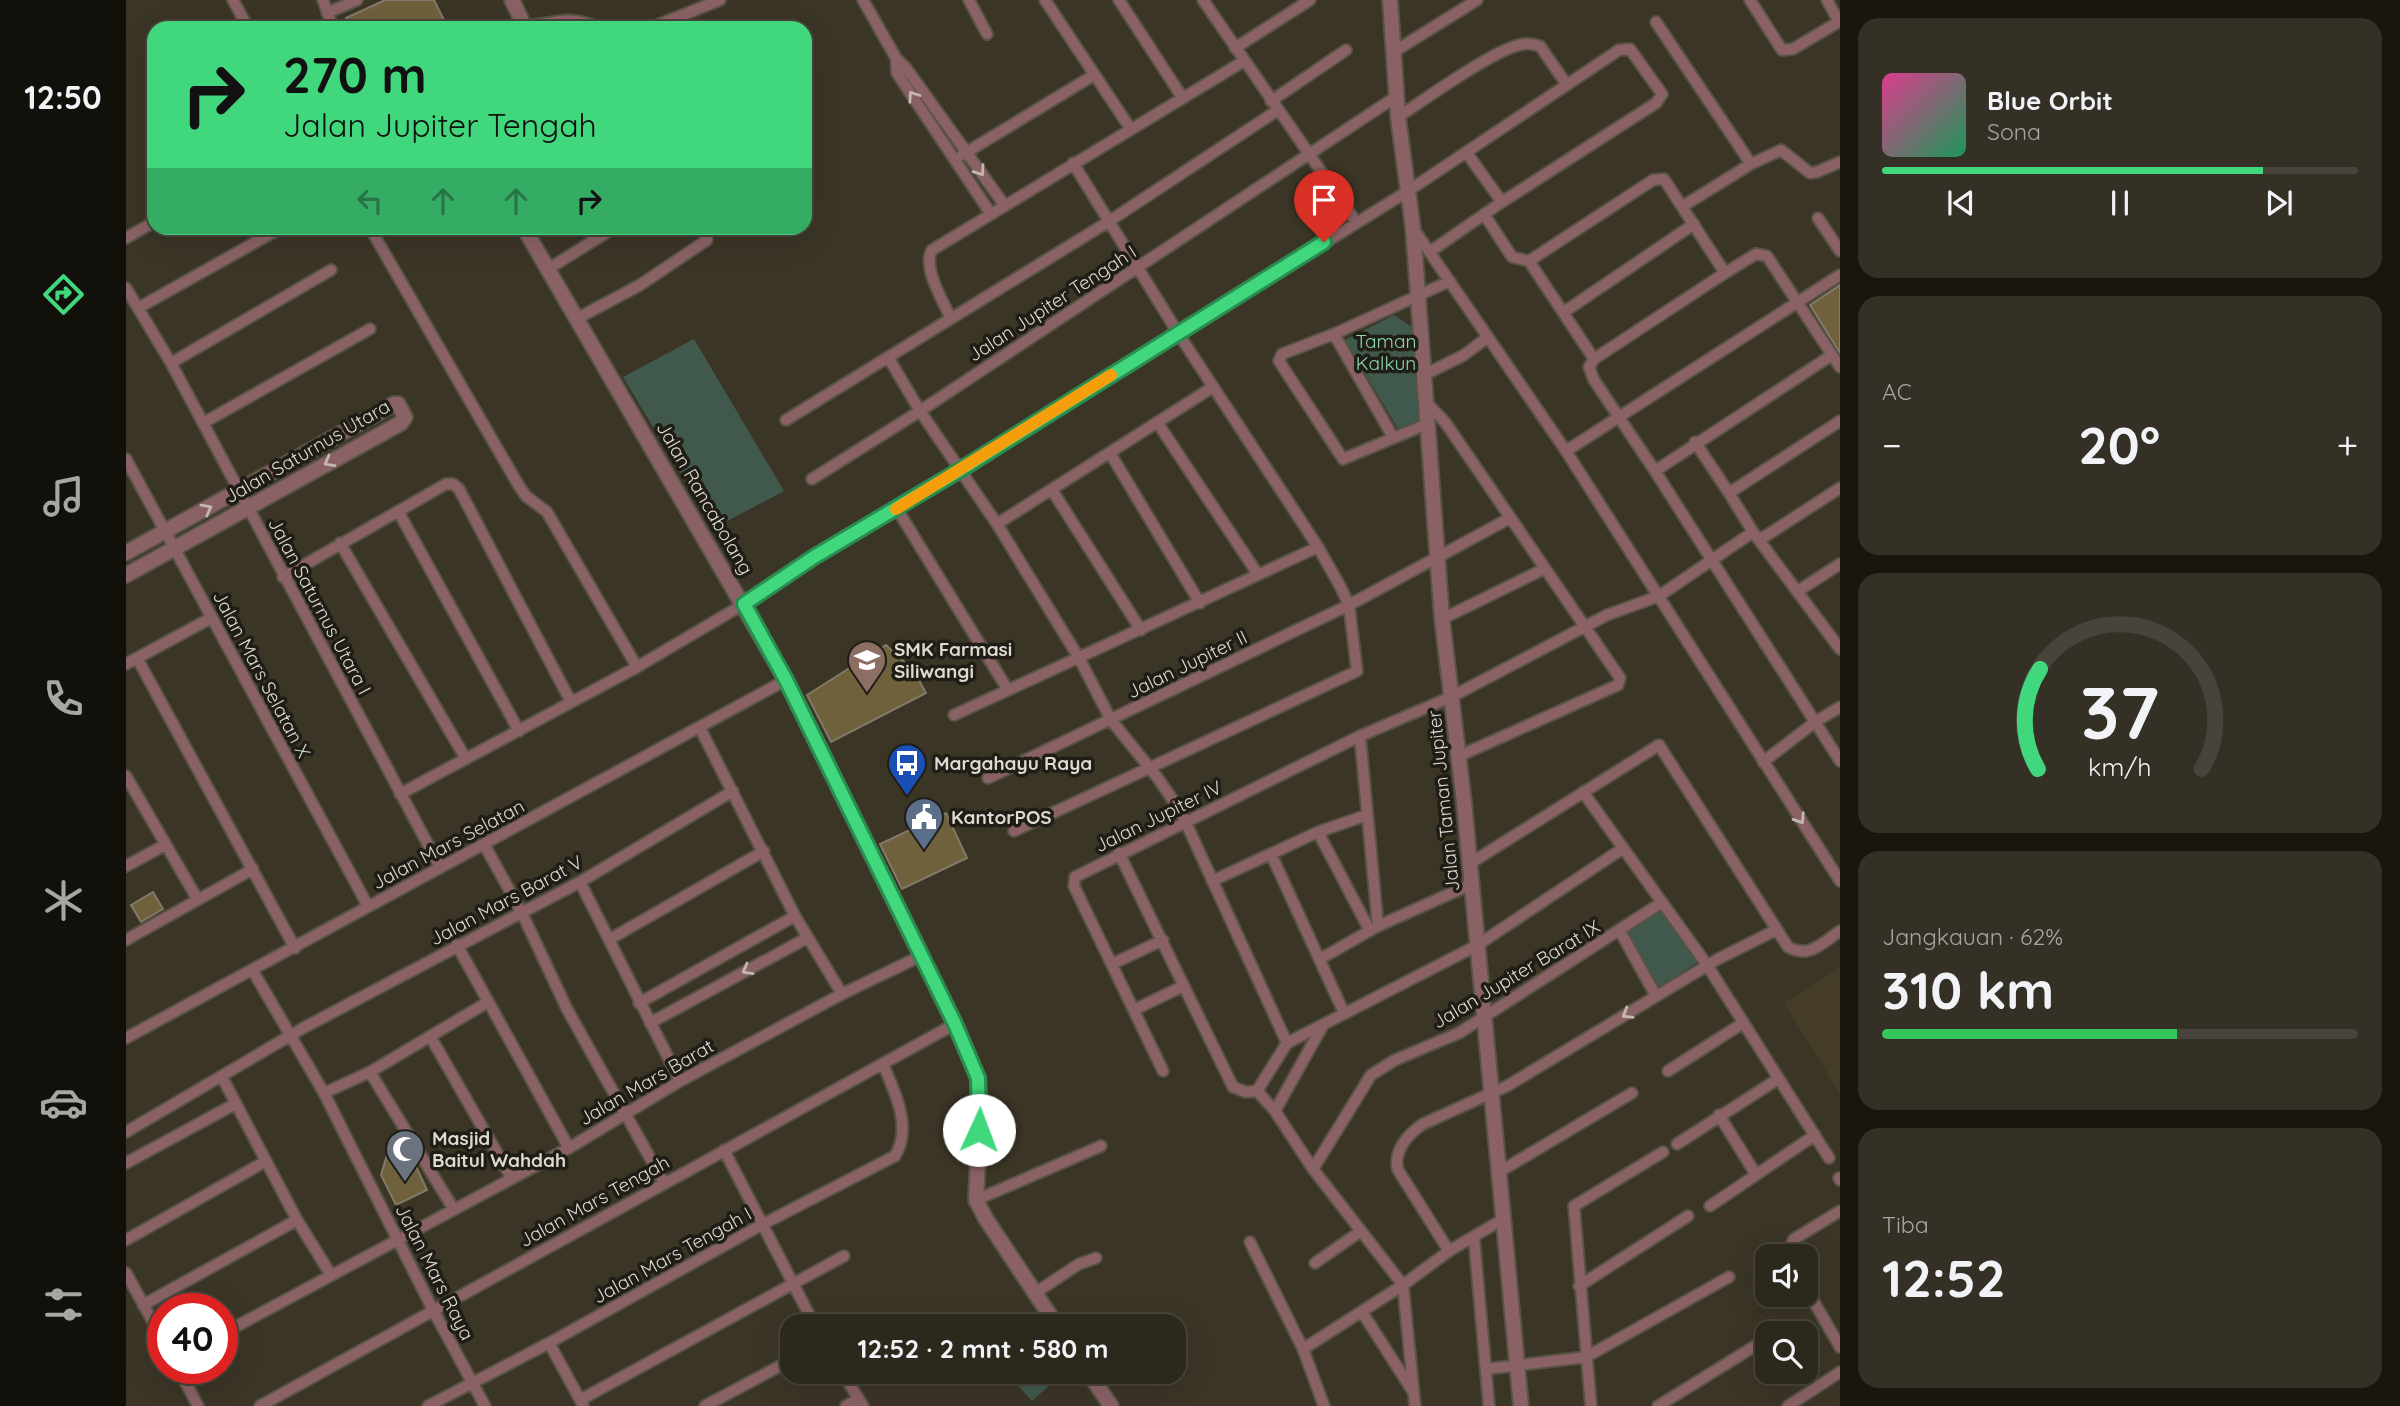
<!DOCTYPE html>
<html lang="id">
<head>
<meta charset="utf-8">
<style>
	body { margin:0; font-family:Quicksand,sans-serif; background:#343025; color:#f1f3f6; height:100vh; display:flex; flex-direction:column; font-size:26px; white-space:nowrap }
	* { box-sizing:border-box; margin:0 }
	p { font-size:23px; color:#a6a6a3 }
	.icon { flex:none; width:38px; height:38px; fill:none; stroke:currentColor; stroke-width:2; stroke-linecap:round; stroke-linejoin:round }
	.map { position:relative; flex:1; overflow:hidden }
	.side { display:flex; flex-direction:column; gap:18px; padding:18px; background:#18160f; width:560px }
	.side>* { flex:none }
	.banner { position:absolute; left:21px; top:21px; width:665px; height:214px; border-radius:21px; box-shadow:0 7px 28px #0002,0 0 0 2px #48443b; background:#41d77c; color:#111; overflow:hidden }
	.fabs { position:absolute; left:1629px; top:1244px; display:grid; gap:14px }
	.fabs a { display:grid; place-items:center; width:63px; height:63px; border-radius:14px; background:#2c281c; box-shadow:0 7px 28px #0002,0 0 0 2px #48443b; font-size:35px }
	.speed { position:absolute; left:21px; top:1293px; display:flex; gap:14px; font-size:35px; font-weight:700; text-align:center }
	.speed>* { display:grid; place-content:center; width:91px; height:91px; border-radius:50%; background:#2c281c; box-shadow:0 7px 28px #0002,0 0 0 2px #48443b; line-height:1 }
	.speed .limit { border:10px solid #d22; background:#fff; color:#111 }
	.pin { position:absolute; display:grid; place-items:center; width:60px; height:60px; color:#fff; margin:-72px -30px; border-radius:50% 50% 50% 0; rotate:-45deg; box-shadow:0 0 7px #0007 }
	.pin .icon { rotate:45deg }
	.me { position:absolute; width:77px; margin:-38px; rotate:2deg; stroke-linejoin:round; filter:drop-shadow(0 0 5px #0008) }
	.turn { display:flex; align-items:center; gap:24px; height:147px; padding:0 21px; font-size:32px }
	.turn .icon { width:91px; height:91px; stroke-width:2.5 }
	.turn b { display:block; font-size:49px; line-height:60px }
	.lanes { display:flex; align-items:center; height:66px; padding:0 21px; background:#0003; justify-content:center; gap:35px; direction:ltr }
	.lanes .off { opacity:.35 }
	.big { font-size:52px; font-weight:800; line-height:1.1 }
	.side .card { flex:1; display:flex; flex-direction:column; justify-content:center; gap:10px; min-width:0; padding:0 24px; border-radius:21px; background:#343025 }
	.side .dial { align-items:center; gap:0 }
	.dial svg { height:182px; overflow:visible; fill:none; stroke:#48443b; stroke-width:7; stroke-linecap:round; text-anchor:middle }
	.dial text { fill:#f1f3f6; stroke:none }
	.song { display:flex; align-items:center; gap:21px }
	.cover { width:84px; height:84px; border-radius:10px; background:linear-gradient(135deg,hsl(330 70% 55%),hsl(150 70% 35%)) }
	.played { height:7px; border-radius:4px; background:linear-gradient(90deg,#41d77c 80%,#48443b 80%) }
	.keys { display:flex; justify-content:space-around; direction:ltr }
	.heat { display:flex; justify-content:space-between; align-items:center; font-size:38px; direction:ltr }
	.charge { height:10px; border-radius:5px; background:linear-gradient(90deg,#34c759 62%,#48443b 0) }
	.trip { position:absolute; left:654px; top:1314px; width:406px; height:70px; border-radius:21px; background:#2c281c; box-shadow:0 7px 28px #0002,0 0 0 2px #48443b; font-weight:800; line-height:70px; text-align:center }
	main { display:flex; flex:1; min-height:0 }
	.tabs { display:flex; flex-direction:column; width:126px; justify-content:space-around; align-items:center; background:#12100b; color:#a6a6a3 }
	.tabs .icon { width:49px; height:49px }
	.tabs .on { color:#41d77c }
	.tabs b { font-size:32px; color:#f1f3f6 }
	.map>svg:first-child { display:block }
</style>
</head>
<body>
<main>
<nav class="tabs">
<b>12:50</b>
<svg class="icon on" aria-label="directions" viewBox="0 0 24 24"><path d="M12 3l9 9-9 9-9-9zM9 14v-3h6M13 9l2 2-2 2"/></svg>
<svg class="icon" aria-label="music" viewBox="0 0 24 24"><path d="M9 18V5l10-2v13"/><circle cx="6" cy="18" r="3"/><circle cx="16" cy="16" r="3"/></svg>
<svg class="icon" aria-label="phone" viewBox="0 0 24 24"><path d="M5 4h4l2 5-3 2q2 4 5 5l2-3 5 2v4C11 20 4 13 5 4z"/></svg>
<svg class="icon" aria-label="climate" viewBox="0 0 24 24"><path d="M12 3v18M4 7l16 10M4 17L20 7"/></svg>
<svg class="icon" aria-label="car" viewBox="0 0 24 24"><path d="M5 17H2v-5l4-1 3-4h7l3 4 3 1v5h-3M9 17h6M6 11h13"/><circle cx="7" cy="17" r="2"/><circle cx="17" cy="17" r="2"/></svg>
<svg class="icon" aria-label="filters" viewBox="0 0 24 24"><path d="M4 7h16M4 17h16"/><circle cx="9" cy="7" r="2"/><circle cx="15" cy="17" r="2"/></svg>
</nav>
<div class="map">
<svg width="1714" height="1406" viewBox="0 0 1714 1406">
	<rect width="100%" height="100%" fill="#3b3526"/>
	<path fill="#443c26" d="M1714,968V1094L1658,1003Z"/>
	<path fill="#41594d" d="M1268,315L1287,328L1295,419L1272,429L1219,340Z
		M568,339L658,491L588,528L497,377Z
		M1533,909L1572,962L1533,987L1499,932Z
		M880,1372H938L906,1401Z"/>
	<path fill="#6f613c" stroke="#817a69" stroke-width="2" d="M259,0H308L322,28H225L220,18Z
		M1714,285V353L1684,305Z
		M760,645L788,671L800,693L705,742L681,695Z
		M820,813L841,858L776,889L754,844Z
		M27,892L37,909L15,922L5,905Z
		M282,1149L301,1190L270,1205L255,1175L261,1155Z"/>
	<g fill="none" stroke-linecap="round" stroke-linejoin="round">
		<defs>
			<path id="minor" d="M107,0L122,28
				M197,0L207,28
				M737,0L770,58L780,68L879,206
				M843,0L861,34
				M919,0L1004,128
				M993,0L1056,97
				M1077,0L1230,222
				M1624,0L1656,50L1667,49L1714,21
				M1701,0L1713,22
				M201,13L231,0
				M1530,22L1625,164L1557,206
				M395,26C432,25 436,13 474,28
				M524,28L594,0
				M1109,48L1184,0
				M1269,51L1351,0
				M770,58L771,73L865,214
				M1145,101L1220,50
				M1272,117C1298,100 1371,47 1398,44C1404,43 1410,45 1414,46L1441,85
				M1340,152L1376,202
				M836,155L968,75
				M1625,164L1655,150L1684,173L1691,172L1714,162
				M1358,214L1386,257L1403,261L1527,180L1538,179L1599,273L1630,254L1641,256L1714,367
				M1692,218L1714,251
				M244,228L393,486L400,496L421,512L511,667
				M1287,228L1440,451L1714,881
				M0,238L28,222
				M1403,261L1468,359L1463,367L1468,380L1529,471L1714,761
				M422,269L488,228
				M0,288L45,363L314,867
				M12,308L155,228
				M1438,312L1568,224
				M824,317C817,300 796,268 806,250L1118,61
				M452,318L514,285L581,240
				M1208,334L1156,354L1153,361L1217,459L1301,424
				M762,357L794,411L871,524L953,658L985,720L1031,777L1055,812L1161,1043
				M1468,359L1599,273
				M45,363L205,270
				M1298,375L1338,355L1362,337
				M1299,401L1319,422L1494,678L1492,685L1331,757
				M660,420L982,222L1152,110
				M1714,421L1603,493L1627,532L1714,649
				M1031,422L1131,573
				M77,423L244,329
				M1267,437L1208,334L1324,281
				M1569,442L1603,493
				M1440,451L1714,275
				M984,453L1074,603
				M0,459L242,906
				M1529,471L1706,355
				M686,479L794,411L1271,96
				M926,490L1015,630
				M771,509L882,690
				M272,511L393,731
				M871,524L1087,387
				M1635,539L1714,488
				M214,543L340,759
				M157,577L320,484H327L333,489L445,702
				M1672,591L1714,564
				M1316,619L1418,569
				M11,658L169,948
				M0,664L85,618
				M828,715L1192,547
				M574,728L669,916L716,994
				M1234,736L1252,926
				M1637,762L1689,722L1714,707
				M0,776L72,900
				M862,778L1223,605L1384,518
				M1457,792L1581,965L1703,1158
				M274,794L511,667L618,604L688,557L834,470L1282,191L1493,50L1504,49L1536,94L1530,103L1376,202L1305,251
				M888,831L1231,671L1223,605L1214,586L1192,547L1052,333L947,163
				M1192,832L1244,931
				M359,846L395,911L441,1009L538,1183
				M993,853L1107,1087L1120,1092L1131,1091
				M1145,854L1218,1013
				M1343,864L1533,745L1662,947C1683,959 1696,943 1714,931
				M0,866L39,845
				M1086,881L1192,832L1241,815
				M454,882L554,1081
				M1494,931L1530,996
				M484,939L638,851
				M0,940L127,869
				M331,945L443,1148
				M1194,959L1252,926L1346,884
				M986,964L1037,940
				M127,971L198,1093L307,1310L359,1406
				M513,1003L669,916
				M1008,1010L1057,986
				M524,1023L681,938
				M304,1036L386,1179
				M0,1038L660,680
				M1037,1071L948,886L949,877L1234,736L1325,697L1481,615L1533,596L1627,532
				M1542,1071L1617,1023
				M244,1072L327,1208
				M96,1077L171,1220L205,1275
				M1131,1091L1161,1043L1350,946L1496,849
				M1131,1091L1149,1111L1187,1169L1277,1285L1289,1406
				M198,1093L244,1072L362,1002
				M1149,1111L1197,1025
				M1593,1115L1629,1173
				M0,1132L179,1027L454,882L607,791
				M1551,1144L1652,1079
				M598,1150L689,1326
				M0,1163L109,1104
				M1187,1169L1245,1075L1269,1060L1333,1033L1535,903
				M1373,1172L1506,1093
				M1713,1178L1714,1180
				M850,1200L975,1146
				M1584,1206L1689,1135
				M1348,1238L1363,1406
				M0,1240L140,1161
				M1124,1242L1177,1349L1198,1406
				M1323,1251L1272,1170C1267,1151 1282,1134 1297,1124L1381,1086L1592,959L1650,930
				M1664,1256L1662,1252L1668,1239L1714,1211
				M1189,1263L1235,1231
				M0,1273L37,1340
				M1453,1286L1562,1216
				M1680,1288L1714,1347
				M909,1293L953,1264L970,1258
				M17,1305L171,1220
				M1236,1312L1286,1390
				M96,1334L443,1148L554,1081L716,994L797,955
				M1650,1334L1652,1332
				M423,1343L457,1405
				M1177,1349L1277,1285L1323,1251L1379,1218
				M52,1368L72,1406
				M1360,1369L1460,1357L1603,1277
				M716,1372L737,1406
				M454,1400L718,1256
				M134,1406L829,1024
				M302,1406L423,1343L637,1224L769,1156C787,1127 768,1091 757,1064
				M579,1406L667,1359
				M720,1406L732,1399
				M1465,1406L1448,1206L1537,1152
				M1532,1406L1642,1338
				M1662,1406L1714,1372"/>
			<path id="tertiary" d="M386,0L395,19V28
				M1264,0L1272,117L1287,228L1316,619L1338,802L1395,1406
				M398,228L660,680L829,1024L852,1078L854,1109L850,1200L860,1219L931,1326
				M0,553L268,404H272L279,417L275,423L0,575
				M962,1372L985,1406"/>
		</defs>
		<use href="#minor" stroke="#585345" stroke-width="14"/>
		<use href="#tertiary" stroke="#585345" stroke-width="18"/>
		<use href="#minor" stroke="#8a6266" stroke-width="10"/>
		<use href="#tertiary" stroke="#8a6266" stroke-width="14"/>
	</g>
	<defs><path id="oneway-chevron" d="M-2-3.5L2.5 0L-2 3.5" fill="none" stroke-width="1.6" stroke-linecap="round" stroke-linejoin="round" transform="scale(1.75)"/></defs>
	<g stroke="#c5b6b1">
		<use href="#oneway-chevron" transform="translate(787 96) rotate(-124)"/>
		<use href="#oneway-chevron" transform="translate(854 171) rotate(55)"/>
		<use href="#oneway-chevron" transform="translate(203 462) rotate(151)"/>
		<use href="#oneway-chevron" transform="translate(81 509) rotate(-28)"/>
		<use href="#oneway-chevron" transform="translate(1674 819) rotate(57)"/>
		<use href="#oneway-chevron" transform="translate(621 970) rotate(151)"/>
		<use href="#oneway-chevron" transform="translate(1501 1014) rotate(149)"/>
	</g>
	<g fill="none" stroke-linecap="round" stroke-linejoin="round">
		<defs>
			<path id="route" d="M853,1130L852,1078L829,1024L660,680L618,604L688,557L834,470L1198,242"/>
		</defs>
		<use href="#route" stroke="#2a8c51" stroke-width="18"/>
		<use href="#route" stroke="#41d77c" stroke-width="12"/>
		<path stroke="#f59e0b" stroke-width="12" d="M770,509L985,375"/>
	</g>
	<defs>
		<symbol id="school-pin" viewBox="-11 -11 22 30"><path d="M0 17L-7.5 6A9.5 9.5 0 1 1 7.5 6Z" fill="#8d6e63" stroke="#1f1d16"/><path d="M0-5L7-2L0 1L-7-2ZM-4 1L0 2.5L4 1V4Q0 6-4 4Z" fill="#fff"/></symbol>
		<symbol id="bus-pin" viewBox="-11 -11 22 30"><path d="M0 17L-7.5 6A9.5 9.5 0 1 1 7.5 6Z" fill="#1a4fb4" stroke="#1f1d16"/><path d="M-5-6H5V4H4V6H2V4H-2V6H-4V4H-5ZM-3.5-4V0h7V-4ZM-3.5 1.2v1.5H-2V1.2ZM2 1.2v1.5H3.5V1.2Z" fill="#fff"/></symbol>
		<symbol id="civic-pin" viewBox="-11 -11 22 30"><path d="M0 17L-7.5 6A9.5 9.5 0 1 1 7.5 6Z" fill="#5c6f8a" stroke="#1f1d16"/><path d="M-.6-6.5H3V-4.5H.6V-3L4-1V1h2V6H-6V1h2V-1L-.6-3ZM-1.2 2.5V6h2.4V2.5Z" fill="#fff"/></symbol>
		<symbol id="mosque-pin" viewBox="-11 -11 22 30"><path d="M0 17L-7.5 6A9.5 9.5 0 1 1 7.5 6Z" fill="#6b7280" stroke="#1f1d16"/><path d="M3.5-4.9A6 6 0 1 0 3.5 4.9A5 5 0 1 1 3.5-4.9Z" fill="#fff"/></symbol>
	</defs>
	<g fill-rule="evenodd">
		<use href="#school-pin" x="719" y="638" width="44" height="60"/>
		<use href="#bus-pin" x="759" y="741" width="44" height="60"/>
		<use href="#civic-pin" x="776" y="795" width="44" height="60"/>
		<use href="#mosque-pin" x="257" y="1127" width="44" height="60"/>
	</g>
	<g text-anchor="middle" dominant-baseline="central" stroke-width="7" stroke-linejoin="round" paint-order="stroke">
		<g font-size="19" fill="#dedad1" stroke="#1f1d16">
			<text transform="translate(926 303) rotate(-33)">Jalan Jupiter Tengah I</text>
			<text transform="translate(181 451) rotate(-30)">Jalan Saturnus Utara</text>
			<text transform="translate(579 498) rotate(60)">Jalan Rancabolang</text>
			<text transform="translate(194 606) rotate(62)">Jalan Saturnus Utara I</text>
			<text transform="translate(1061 664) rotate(-26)">Jalan Jupiter II</text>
			<text transform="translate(136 674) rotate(62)">Jalan Mars Selatan X</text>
			<text transform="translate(1317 801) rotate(-96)">Jalan Taman Jupiter</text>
			<text transform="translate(1032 816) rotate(-26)">Jalan Jupiter IV</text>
			<text transform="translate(322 844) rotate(-28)">Jalan Mars Selatan</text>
			<text transform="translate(380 900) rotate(-28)">Jalan Mars Barat V</text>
			<text transform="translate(1390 974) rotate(-31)">Jalan Jupiter Barat IX</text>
			<text transform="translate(520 1082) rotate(-30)">Jalan Mars Barat</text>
			<text transform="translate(468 1201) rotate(-29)">Jalan Mars Tengah</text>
			<text transform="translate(546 1255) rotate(-29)">Jalan Mars Tengah I</text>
			<text transform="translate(309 1272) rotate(63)">Jalan Mars Raya</text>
		</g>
		<g font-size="19" fill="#8cd4b2" stroke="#1f1d16">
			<text x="1260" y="341">Taman<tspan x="1260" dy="22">Kalkun</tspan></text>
		</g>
		<g font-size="19" font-weight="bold" fill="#dedad1" stroke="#1f1d16" text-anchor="start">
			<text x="768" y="649">SMK Farmasi<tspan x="768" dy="22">Siliwangi</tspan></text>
			<text x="808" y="763">Margahayu Raya</text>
			<text x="825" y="817">KantorPOS</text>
			<text x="306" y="1138">Masjid<tspan x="306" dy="22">Baitul Wahdah</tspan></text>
		</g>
	</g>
</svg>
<div class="fabs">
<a><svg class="icon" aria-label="sound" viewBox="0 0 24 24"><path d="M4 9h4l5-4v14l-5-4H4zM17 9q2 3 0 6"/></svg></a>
<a><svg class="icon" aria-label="search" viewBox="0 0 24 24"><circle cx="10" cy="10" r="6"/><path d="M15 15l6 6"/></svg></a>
</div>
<div class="speed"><div class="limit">40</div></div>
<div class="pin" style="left:1198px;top:242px;background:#d93025"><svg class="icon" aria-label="arrive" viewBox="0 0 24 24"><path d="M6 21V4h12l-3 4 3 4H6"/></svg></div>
<svg class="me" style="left:853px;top:1130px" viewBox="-20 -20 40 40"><circle r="19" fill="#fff"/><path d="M0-13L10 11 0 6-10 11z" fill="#41d77c"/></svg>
<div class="trip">12:52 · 2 mnt · 580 m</div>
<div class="banner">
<div class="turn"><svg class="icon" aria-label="right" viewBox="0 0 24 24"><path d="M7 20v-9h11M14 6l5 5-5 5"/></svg><div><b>270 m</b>Jalan Jupiter Tengah</div></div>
<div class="lanes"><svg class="icon off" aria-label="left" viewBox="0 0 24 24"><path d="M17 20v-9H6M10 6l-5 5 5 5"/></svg><svg class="icon off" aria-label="ahead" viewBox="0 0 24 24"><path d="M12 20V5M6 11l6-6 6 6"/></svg><svg class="icon off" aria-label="ahead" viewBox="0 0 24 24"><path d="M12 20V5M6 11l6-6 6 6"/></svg><svg class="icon" aria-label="right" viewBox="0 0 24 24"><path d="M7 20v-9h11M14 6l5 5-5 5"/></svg></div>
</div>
</div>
<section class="side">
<div class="card">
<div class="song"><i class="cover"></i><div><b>Blue Orbit</b><p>Sona</p></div></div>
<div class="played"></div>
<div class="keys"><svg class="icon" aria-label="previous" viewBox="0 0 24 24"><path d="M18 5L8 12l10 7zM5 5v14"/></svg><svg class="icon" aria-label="pause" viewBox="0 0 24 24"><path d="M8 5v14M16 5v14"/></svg><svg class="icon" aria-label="next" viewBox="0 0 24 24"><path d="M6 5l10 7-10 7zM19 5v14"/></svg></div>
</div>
<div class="card"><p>AC</p>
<div class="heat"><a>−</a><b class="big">20°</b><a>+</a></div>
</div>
<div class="card dial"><svg viewBox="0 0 100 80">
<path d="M14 69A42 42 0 1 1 86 69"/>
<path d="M14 69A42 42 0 0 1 15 25" stroke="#41d77c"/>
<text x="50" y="56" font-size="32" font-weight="700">37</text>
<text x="50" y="72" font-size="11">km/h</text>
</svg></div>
<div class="card"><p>Jangkauan · 62%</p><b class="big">310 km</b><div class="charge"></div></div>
<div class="card"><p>Tiba</p><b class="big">12:52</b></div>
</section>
</main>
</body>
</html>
